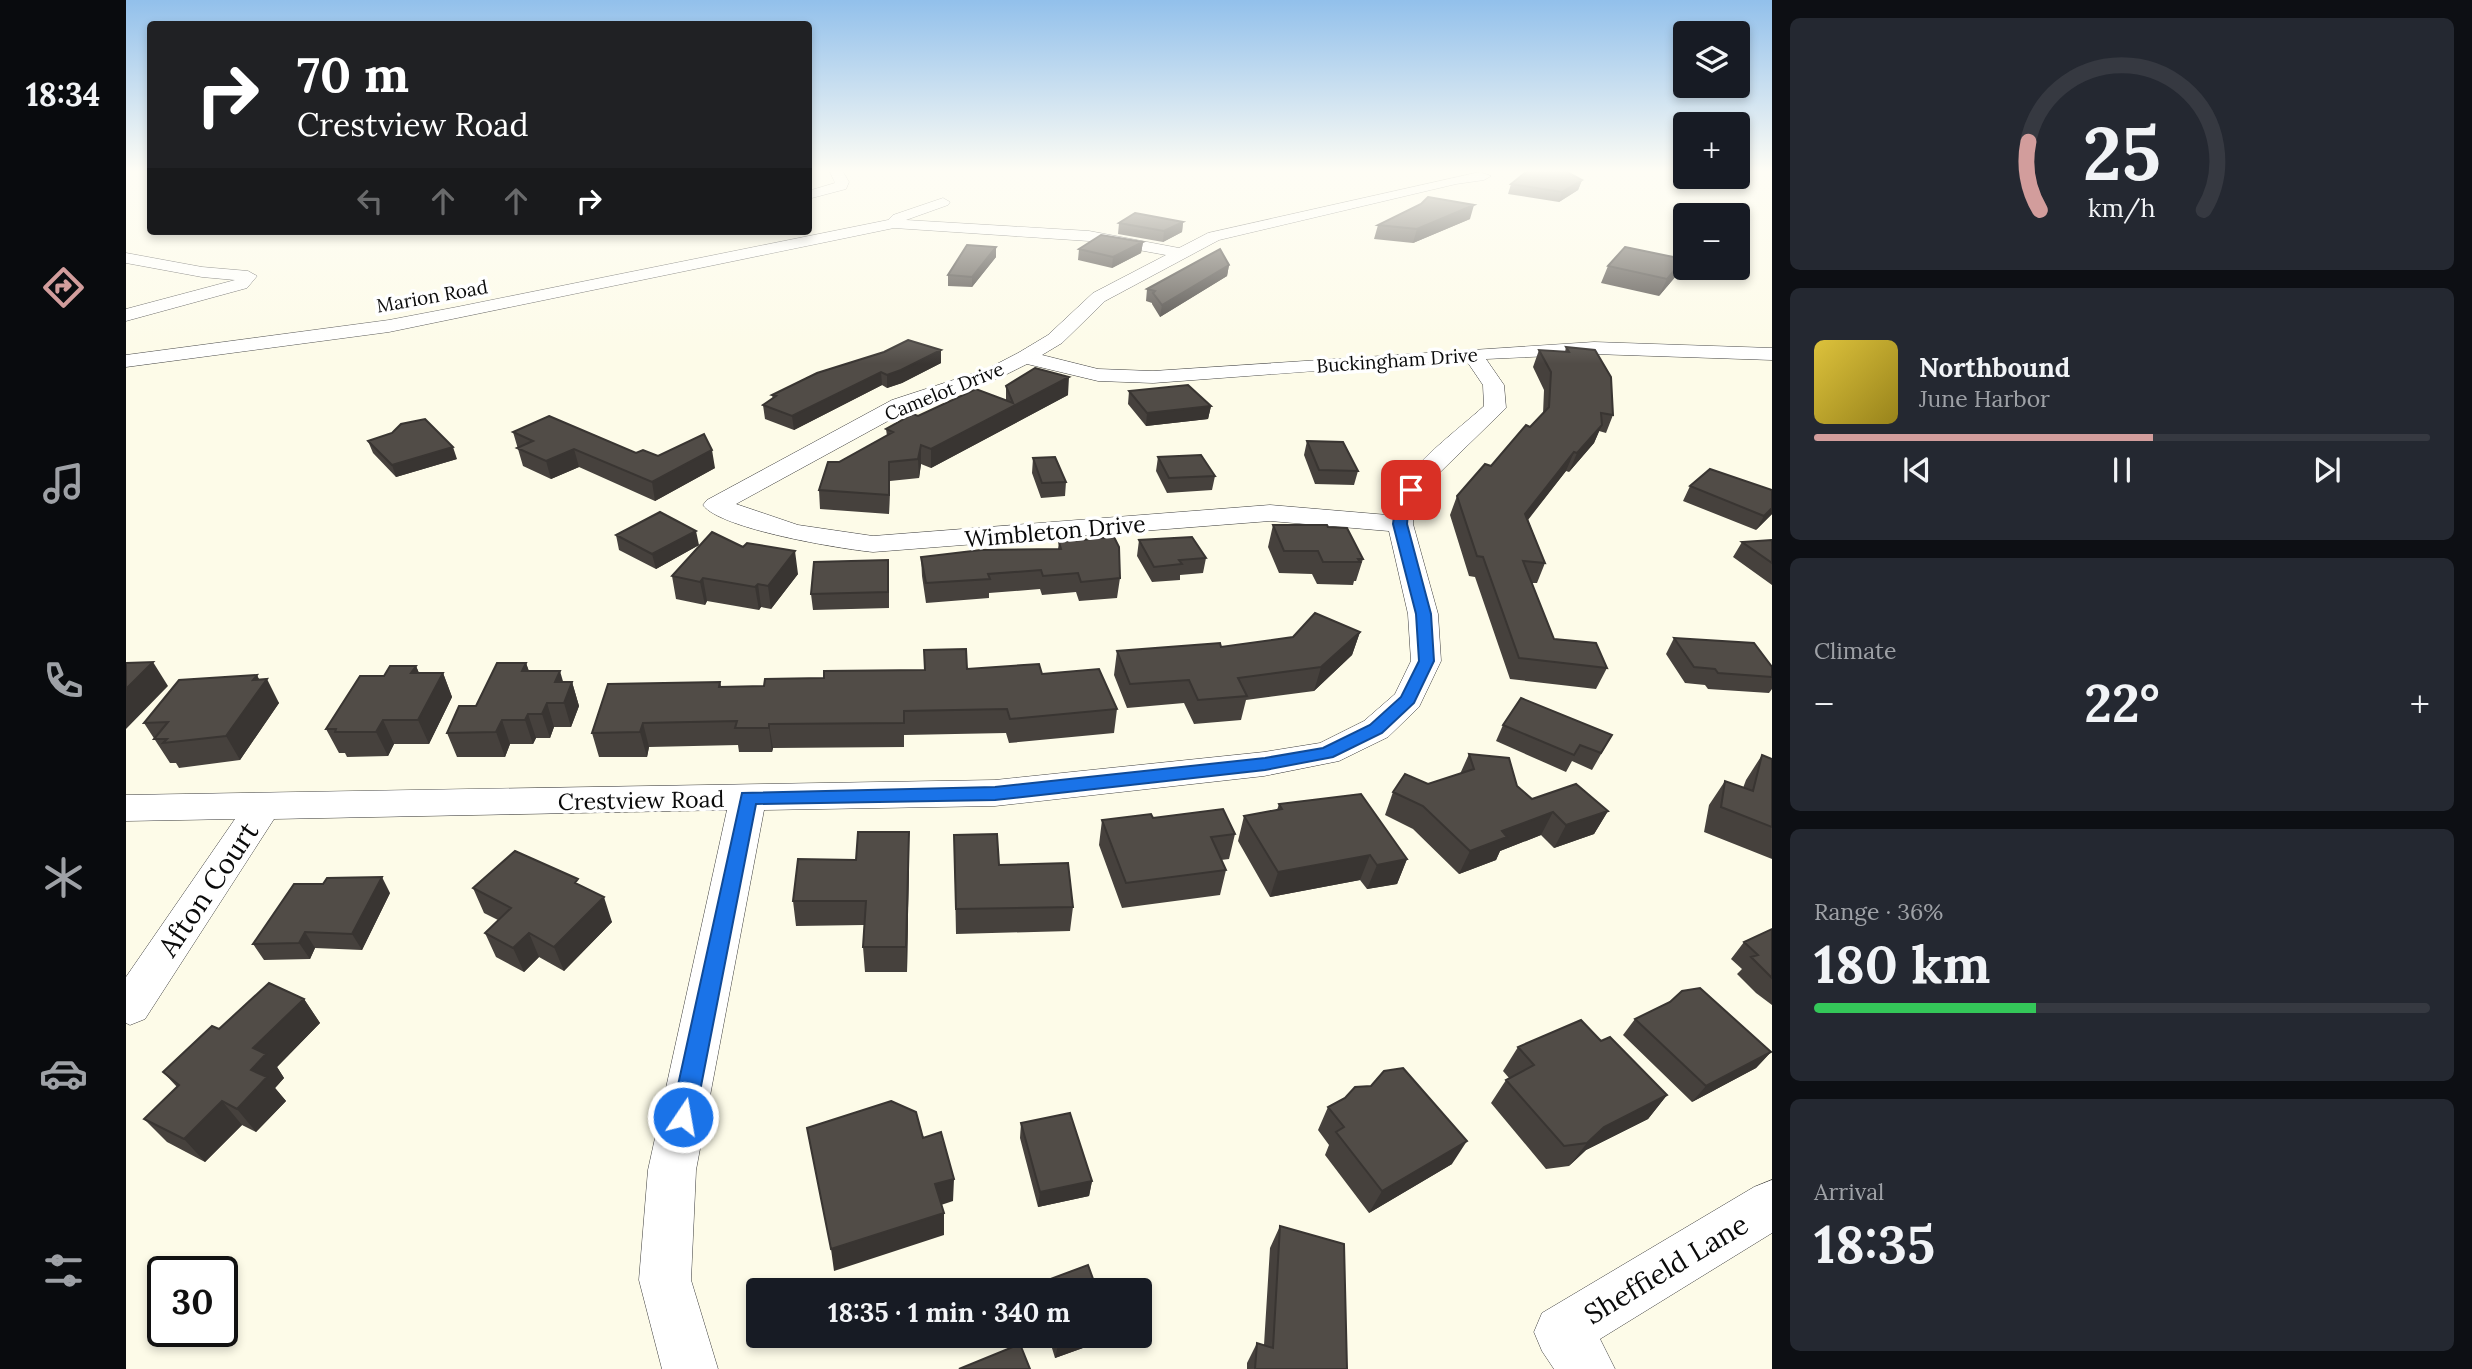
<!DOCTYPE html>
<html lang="en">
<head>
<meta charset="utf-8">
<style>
	body { margin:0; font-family:Lora,serif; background:#242831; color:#f1f3f6; height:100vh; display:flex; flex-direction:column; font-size:26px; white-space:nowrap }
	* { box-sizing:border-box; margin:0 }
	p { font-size:23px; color:#9ea1a6 }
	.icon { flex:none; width:38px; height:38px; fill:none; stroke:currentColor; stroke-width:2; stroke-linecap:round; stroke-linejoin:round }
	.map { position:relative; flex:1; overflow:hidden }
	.drawer { display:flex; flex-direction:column; gap:18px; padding:18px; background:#0d0f14; width:700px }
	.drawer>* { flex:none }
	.hud { position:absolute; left:21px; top:21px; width:665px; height:214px; border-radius:7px; box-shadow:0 4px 10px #0003; background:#202124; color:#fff; overflow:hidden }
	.fabs { position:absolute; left:1547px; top:21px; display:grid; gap:14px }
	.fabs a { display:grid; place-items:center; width:77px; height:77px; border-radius:7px; background:#171b24; box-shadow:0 4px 10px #0003; font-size:35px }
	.speed { position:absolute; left:21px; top:1256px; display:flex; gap:14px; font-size:35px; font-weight:700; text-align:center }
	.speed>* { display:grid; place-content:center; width:91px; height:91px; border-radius:50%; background:#171b24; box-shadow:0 4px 10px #0003; line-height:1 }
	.speed .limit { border:4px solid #111; border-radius:10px; background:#fff; color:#111 }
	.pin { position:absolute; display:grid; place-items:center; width:60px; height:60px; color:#fff; margin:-30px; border-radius:14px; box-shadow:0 4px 10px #0006 }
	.me { position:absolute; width:77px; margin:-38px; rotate:12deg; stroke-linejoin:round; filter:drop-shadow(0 0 5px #0008) }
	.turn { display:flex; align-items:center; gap:24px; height:147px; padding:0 35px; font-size:32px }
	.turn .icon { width:91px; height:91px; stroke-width:2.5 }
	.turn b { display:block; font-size:49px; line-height:60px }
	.lanes { display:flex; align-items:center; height:66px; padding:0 35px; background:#0003; justify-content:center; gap:35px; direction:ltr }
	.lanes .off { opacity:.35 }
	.big { font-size:52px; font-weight:800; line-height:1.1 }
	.drawer .card { flex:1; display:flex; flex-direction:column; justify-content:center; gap:10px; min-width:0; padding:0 24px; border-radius:10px; background:#242831 }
	.drawer .dial { align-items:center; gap:0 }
	.dial svg { height:182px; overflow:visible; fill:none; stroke:#363941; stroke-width:7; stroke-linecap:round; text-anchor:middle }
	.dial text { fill:#f1f3f6; stroke:none }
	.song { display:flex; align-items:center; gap:21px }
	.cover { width:84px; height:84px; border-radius:10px; background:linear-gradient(135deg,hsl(50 70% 55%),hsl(50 70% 35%)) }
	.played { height:7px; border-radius:4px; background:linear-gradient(90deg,#d29d9c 55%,#363941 55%) }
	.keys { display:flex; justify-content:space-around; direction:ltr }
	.heat { display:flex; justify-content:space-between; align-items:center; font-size:38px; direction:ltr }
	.charge { height:10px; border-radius:5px; background:linear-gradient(90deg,#34c759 36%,#363941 0) }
	.trip { position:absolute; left:620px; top:1278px; width:406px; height:70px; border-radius:7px; background:#171b24; box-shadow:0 4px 10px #0003; font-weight:800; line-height:70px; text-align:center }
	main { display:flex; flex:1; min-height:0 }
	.tabs { display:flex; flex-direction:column; width:126px; justify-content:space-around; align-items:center; background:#090b0e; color:#9ea1a6 }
	.tabs .icon { width:49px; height:49px }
	.tabs .current { color:#d29d9c }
	.tabs b { font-size:32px; color:#f1f3f6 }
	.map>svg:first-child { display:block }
</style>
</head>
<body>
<main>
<nav class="tabs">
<b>18:34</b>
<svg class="icon current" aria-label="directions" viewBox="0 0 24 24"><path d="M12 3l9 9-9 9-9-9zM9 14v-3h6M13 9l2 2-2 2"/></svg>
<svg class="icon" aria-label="music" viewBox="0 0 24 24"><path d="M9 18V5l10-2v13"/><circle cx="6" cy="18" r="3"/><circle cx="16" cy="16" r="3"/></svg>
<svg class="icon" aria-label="phone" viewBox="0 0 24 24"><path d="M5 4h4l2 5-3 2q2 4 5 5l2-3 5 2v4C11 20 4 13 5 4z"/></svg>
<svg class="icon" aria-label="climate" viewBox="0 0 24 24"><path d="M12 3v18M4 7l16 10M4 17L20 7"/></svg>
<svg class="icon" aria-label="car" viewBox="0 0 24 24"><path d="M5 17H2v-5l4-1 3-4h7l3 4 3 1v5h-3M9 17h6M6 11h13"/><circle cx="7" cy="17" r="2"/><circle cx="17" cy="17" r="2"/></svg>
<svg class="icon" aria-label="filters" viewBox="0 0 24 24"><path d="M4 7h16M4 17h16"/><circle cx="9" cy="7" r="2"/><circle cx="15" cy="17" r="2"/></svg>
</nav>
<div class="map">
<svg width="1646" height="1369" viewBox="0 0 1646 1369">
	<rect width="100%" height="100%" fill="#fdfbe8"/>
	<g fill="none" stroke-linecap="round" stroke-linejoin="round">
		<defs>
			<path id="minor" d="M704,172H717L723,182L720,189L682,199V191L709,183Z
				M1354,172L1365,176L1358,180L1330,184L1093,240L979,301L936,343L916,355L972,369L1027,371L1468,342L1646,348V360L1468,354L1360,359L1378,385L1380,408L1303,483L1288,502L1287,524L1312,614L1315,661L1293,707L1262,737L1213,761L1138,776L869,806L638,810L570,1170L565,1280L592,1369H536L513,1280L522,1170L601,810L148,819L19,1019L4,1025L0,1023V977L109,819L0,821V795L869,780L1138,752L1194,743L1238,721L1269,694L1285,661L1282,614L1263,531L1144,521L747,552C715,549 594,529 577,505L581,500L766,400L861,369L892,353L922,335L967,293L1040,255L963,241L768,228L263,332L0,367V355L263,320L331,307L762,220L767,215L817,198L824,202L822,205L780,220L963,231L1053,248L1082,233ZM1340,360L1357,385L1358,406C1330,432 1266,477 1262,515L1144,505L747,536L672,525L610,504L782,410L875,377L901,364L972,381L1027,383Z
				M0,253L76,267L122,271L131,276L121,288L0,321V309L109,280L76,277L0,263Z
				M1646,1180V1233L1474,1339L1489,1369H1428L1416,1351L1408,1332L1416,1313L1628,1187Z"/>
		</defs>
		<use href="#minor" stroke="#3d3d3d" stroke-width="1"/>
		<use href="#minor" fill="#fff" fill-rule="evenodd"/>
	</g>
	<path fill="#46413d" d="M1456,180L1452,190L1433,202L1382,194L1385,184Z
		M1344,219L1287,243L1248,239L1252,225Z
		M1057,222L1056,232L1037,242L992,234L993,223Z
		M1017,242L1015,253L986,268L952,260L953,249Z
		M870,247V257L846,287L822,286V275Z
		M1557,259L1550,276L1533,296L1475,283L1482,266Z
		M1103,265L1101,276L1034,317L1026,304V303L1020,301L1021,289Z
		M1440,347L1487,415L1480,433L1473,431L1468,443L1443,472L1440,471L1402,520L1419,563L1411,583H1406L1428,639L1481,668L1470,689L1384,679L1349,577L1343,576L1324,515L1331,496L1365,466L1417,414L1418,390L1407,367L1413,350L1439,352Z
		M815,350V363L776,383L761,388L756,385L668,430L639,419L637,405L647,399L646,395Z
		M880,386L942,395L805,468L795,464L793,478L764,481L763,514L694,509L693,490L713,462L761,436L760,429L792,416L880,400Z
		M1003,391L1085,406L1082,419L1020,426L1002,404Z
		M387,432L532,456L589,468L529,501L453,467L425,479L397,466Z
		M242,441L331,459L270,477L247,453Z
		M1181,441L1232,471L1228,485L1189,484L1178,455Z
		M1032,457L1089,476L1086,490L1041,493L1030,471Z
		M907,458L940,482L939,496L915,498L906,473Z
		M1564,486L1646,514L1630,530L1557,501Z
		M1147,525L1202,527L1237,559L1230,581H1228L1227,585L1191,584L1186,574L1153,573L1142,547Z
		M490,535L573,545L530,569L493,550Z
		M1013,540L1080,558L1077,573L1054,575V580L1026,582L1011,556Z
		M1646,540V585L1607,557L1616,542Z
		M933,542L994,578L991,598L953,601L950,592L916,595L914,589L863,593V598L800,603L796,576L795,557L932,549Z
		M672,574L645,609L635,607L633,610L581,601L579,605L550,599L546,576Z
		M763,576V608L687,610L685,594Z
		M1234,632L1226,655L1188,691L1120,700L1115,720L1068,724L1058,703L1001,708L988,675L991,651L1095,647Z
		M1548,638L1646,667V689L1643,693L1582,689L1579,685L1559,683L1540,654Z
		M400,663L403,671L437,682H446L453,706L445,727H428L424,738H410L407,744H384L379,757H331L321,733L350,706Z
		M290,666L293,673H317L326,697L303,744H268L262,756L221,757L219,753H213L200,729L258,676Z
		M841,669L916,674L991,709L988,733L883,743L880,733L778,735V747L647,748L646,752H613L612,745L523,747L521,757H473L466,733L594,682L595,686H638L698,678Z
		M131,675L133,680L153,703L114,760L53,768L50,763H44L18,723Z
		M1377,725L1486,735L1466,770L1446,761L1440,772L1370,741Z
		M1343,754L1391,786L1406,799L1482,811L1468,834L1428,848L1415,835L1374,851L1370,860L1333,874L1287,829L1259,815L1267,792L1302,784L1334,774Z
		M1636,755L1646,759V859L1578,832L1583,805L1599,781L1617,788L1620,780Z
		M1153,804L1281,859L1271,884L1241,889L1234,880L1144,897L1112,841L1118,816L1151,810Z
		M1027,818L1109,834L1103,859L1095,860L1100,870L1094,895L996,908L973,845L976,820Z
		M783,832V857L781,972H739L737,947L738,925L670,926L667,901L730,860Z
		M828,835L873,865L947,907L944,931L830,934Z
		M454,885L486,922L438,971L413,957L398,972L370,957L359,933L372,920L358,913L347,888Z
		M264,893L236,950L189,948L184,959L138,960L127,944Z
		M1646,929V1005L1630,993L1611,974L1616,969L1605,959L1618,942Z
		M178,999L194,1023L151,1067L158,1078L149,1088L160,1101L130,1132L116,1125L79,1162L41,1142L18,1119L51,1087L37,1072L93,1029Z
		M1509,1019L1645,1052L1630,1068L1566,1102L1497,1035Z
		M1475,1041L1541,1095L1522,1119L1460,1150L1443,1166L1420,1169L1365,1103L1380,1080L1383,1078L1377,1071L1392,1047Z
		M1202,1107L1326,1164L1243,1213L1199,1155L1203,1145L1192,1130Z
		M895,1123L966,1181L963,1196L912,1207L894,1138Z
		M1154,1226L1221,1369H1121V1363L1131,1343L1138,1345L1144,1248Z
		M922,1335H983L982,1339L929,1358Z"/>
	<path fill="#393532" d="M1456,180L1452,190L1433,202L1436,192Z
		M1348,205L1344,219L1287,243L1291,229Z
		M1057,222L1056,232L1037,242L1038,231Z
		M1017,242L1015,253L986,268L987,257Z
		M870,247V257L846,287V277Z
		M1557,259L1550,276L1533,296L1541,279Z
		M1103,265L1101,276L1034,317L1036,305Z
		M815,350V363L776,383L761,388V375Z
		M755,372L756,385L668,430L666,416Z
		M943,377L942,395L805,468V449Z
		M1085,406L1082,419L1020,426L1021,413Z
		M1476,425L1468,443L1443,472L1451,453Z
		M795,445V464L793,478L792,459Z
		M327,447L331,459L270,477L266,465Z
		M448,449L453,467L425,479L420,461Z
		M586,450L589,468L529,501L526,482Z
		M1448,452L1440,471L1391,533L1399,514Z
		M763,462L764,481L763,514Z
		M1646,508V514L1630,530L1638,516Z
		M570,531L573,545L530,569L526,554Z
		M669,551L672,574L645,609L642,586Z
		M577,578L581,601L579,605L574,582Z
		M632,584L635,607L633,610L629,587Z
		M1234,632L1226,655L1188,691L1195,667Z
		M27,662L42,686L0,729V689Z
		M400,663L408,687L396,671Z
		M290,666L300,690L285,673Z
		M434,671L441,695L446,682L453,706L445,727L438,703L429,682Z
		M317,673L326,697L303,744L292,720Z
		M131,675L136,685L141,679L153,703L114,760L100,736L127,680Z
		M421,703L428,727L424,738L416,714Z
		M402,714L410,738L407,744L399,720Z
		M257,720L268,744L262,756L250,732Z
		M376,720L384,744L379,757L370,732Z
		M517,723L523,747L521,757L514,732Z
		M643,724L647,748L646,752L643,728Z
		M1482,811L1468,834L1428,848L1440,825Z
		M1427,812L1415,835L1374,851L1370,860L1333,874L1344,851L1376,831Z
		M783,832V857L781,972L780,947Z
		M1244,855L1234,880L1144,897L1152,872Z
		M1281,859L1271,884L1241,889L1251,865Z
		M256,877L264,893L236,950L226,934Z
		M478,897L486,922L438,971L428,947Z
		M179,932L189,948L184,959L173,943Z
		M403,933L413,957L398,972L387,948Z
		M178,999L194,1023L151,1067L158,1078L149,1088L160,1101L130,1132L111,1109L125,1070L127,1048Z
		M1645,1052L1630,1068L1566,1102L1580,1086Z
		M1541,1095L1522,1119L1460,1150L1443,1166L1461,1143L1478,1127Z
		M96,1101L116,1125L79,1162L58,1139Z
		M1341,1141L1326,1164L1243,1213L1256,1191Z
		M828,1179L827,1201L809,1207V1184Z
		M966,1181L963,1196L912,1207L914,1192Z
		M818,1213V1235L708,1271L705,1249Z
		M958,1335H983L982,1339L929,1358L932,1345Z"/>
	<path fill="#514c47" stroke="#393532" stroke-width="2" d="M1400,172H1441L1456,180L1436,192L1385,184Z
		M1302,197L1348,205L1291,229L1252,225L1295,204Z
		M1009,213L1057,222L1038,231L993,223Z
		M975,235L1017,242L987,257L953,249Z
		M841,245L870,247L846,277L822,275Z
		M1499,247L1557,259L1541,279L1482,266Z
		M1094,249L1103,265L1036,305L1027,293L1029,291L1021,289Z
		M782,340L815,350L775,370L761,375L755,372L666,416L637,405L650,396L646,395L691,373L758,352Z
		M1440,347L1469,350L1485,377L1487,415L1475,413L1476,425L1451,453L1448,452L1399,514L1419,563L1397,561L1428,639L1470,643L1481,668L1393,658L1357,557L1351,556L1331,496L1359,464L1365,466L1400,425L1404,427L1423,407L1425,372L1413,350L1443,352Z
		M909,368L943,377L805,449L795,445L792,459L763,462V495L693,490L702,462H713L767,432L760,429L787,414L792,416L850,389L887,403L880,386Z
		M1062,385L1085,406L1021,413L1003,391Z
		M423,416L510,453L517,450L532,456L578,434L586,450L526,482L448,449L420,461L391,448L407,441L387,432Z
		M299,419L327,447L266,465L242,441L266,433L275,424Z
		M1181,441L1217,442L1232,471L1193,470Z
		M1075,455L1089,476L1043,478L1032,457Z
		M929,457L940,482L916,483L907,458Z
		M1584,469L1646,490V508L1638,516L1564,486Z
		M534,512L570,531L526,554L490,535Z
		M1147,525H1201L1202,527L1221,528L1237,559H1232L1234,562H1197L1192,551H1158Z
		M586,532L617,547L621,543L669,551L642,586L632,584L629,587L577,578L574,582L546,576Z
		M988,537L993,547L994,578L955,582L952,573L917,576L915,570L862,574L864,579L800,583L795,557L855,550L935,549L933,542Z
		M1066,537L1080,558L1053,560L1056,564L1028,567L1013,540Z
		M1646,540V563L1616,542Z
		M762,560V592L685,594L688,562Z
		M1189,613L1234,632L1195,667L1112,678L1121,696L1072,700L1063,680L1004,684L991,651L1094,643L1095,647L1167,637Z
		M1548,638L1628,643L1646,667V677L1592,673L1589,669L1568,667Z
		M840,649L841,669L913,664L916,674L973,669L991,709L884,719L881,709L778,711V723L643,724V728H609L611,721L517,723L514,732L466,733L482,684L594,682L593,687L638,686L639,679L698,678V671L799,670L798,650Z
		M27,662L0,689V663Z
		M371,663H400L396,671H434L429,682H446L438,703H421L416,714H402L399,720H376L370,732L321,733L333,706H350Z
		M264,666H290L285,673H317L292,720H257L250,732H209L210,729H200L234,676H258Z
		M131,675L127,680L141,679L100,736L37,743L41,739H28L42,722L18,723L53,680Z
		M1395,698L1486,735L1475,753L1454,745L1448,755L1377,725Z
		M1343,754L1383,758L1391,786L1406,799L1450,784L1482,811L1440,825L1427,812L1376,831L1381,837L1344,851L1297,806L1267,792L1279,774L1302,784L1348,769Z
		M1636,755L1646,759V827L1595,807L1599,781L1627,791Z
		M1235,794L1281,859L1251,865L1244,855L1152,872L1118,816L1156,809L1153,804Z
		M1097,809L1109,834L1085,837L1100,870L1000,883L976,820L1025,814L1027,818Z
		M732,832H783L780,947H737L740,901H667L672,859L730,860Z
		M871,834L873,865L942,863L947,907L830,909L828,835Z
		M389,851L452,879L449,883L478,897L428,947L403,933L387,948L359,933L385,908L347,888Z
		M256,877L226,934L179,932L173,943L127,944L168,884H197L201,878Z
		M1646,929V978L1625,957L1632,955L1618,942Z
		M143,983L178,999L127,1048L140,1054L125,1070L141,1077L111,1109L96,1101L58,1139L18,1119L53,1085L37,1072L86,1026L93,1029Z
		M1574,988L1645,1052L1580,1086L1509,1019L1544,1002L1556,991Z
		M1455,1020L1475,1041L1484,1037L1541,1095L1478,1127L1461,1143L1438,1146L1380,1080L1408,1065L1392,1047Z
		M1277,1068L1341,1141L1256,1191L1210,1132L1218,1127L1202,1107L1219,1098L1229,1087L1245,1086L1258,1071Z
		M765,1101L790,1112L797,1138L815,1132L828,1179L809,1184L818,1213L705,1249L681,1128Z
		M944,1113L966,1181L914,1192L895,1123Z
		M1154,1226L1218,1244L1221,1369H1129L1131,1343L1147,1348Z
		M962,1265L971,1290H913L911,1284Z
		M929,1335H958L932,1345Z
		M894,1344L904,1369H833Z"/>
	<linearGradient id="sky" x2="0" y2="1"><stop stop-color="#92c0eb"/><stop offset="0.47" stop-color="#fefdf5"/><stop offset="1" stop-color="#fefdf5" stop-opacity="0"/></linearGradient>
	<rect width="1646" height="364" fill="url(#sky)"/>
	<path fill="#1a73e8" stroke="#114b97" stroke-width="2" d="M1285,487L1292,490L1283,502L1281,524L1305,614L1308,661L1288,703L1256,733L1207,757L1139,770L869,800L630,804L569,1117L565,1125L557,1128L549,1125L545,1117L616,793L869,787L1139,758L1197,748L1244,725L1275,697L1293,661L1290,614L1267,524L1270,502L1281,488Z"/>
	<g text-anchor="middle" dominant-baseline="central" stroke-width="7" stroke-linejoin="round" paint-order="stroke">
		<g font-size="19" fill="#0a0a0a" stroke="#fff">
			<text transform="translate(306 296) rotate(-10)">Marion Road</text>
			<text transform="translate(1271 360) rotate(-4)">Buckingham Drive</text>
			<text transform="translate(818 391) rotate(-22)">Camelot Drive</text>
		</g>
		<g font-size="23" fill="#0a0a0a" stroke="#fff">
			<text transform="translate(929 531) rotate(-5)">Wimbleton Drive</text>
			<text transform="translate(515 800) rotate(-1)">Crestview Road</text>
		</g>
		<g font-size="28" fill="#0a0a0a" stroke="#fff">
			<text transform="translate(82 889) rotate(-56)">Afton Court</text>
			<text transform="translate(1540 1269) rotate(-31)">Sheffield Lane</text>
		</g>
	</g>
</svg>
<div class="fabs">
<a><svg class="icon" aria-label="layers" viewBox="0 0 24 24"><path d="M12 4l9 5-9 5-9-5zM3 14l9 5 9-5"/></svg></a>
<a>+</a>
<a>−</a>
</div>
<div class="speed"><div class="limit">30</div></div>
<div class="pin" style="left:1285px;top:490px;background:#d93025"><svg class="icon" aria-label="arrive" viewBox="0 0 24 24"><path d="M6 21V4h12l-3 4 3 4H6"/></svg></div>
<svg class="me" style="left:557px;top:1117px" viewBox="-20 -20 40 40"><circle r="17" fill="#1a73e8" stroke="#fff" stroke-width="3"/><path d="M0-11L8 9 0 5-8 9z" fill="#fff"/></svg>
<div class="trip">18:35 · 1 min · 340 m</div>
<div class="hud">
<div class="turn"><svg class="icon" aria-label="right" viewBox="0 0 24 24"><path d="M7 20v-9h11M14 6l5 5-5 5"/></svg><div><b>70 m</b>Crestview Road</div></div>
<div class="lanes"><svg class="icon off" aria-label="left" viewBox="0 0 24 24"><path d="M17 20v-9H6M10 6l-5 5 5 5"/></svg><svg class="icon off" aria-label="ahead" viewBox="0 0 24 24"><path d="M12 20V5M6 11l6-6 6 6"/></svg><svg class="icon off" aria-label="ahead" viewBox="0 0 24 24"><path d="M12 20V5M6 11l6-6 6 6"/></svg><svg class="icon" aria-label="right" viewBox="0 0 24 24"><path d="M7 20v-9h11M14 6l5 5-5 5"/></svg></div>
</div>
</div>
<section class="drawer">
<div class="card dial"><svg viewBox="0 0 100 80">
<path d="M14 69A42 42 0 1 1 86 69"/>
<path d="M14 69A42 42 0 0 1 9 39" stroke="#d29d9c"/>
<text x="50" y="56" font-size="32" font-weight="700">25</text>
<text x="50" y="72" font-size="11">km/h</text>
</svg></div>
<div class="card">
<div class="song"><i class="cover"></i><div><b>Northbound</b><p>June Harbor</p></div></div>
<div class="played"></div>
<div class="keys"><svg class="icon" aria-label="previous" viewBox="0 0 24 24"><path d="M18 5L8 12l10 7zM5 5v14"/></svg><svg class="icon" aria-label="pause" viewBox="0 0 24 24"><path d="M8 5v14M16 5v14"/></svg><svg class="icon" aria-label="next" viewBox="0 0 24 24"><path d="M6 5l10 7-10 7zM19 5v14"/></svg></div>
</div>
<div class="card"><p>Climate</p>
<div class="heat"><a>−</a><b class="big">22°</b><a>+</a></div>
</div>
<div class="card"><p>Range · 36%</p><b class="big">180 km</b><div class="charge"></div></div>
<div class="card"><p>Arrival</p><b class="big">18:35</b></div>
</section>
</main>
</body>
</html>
